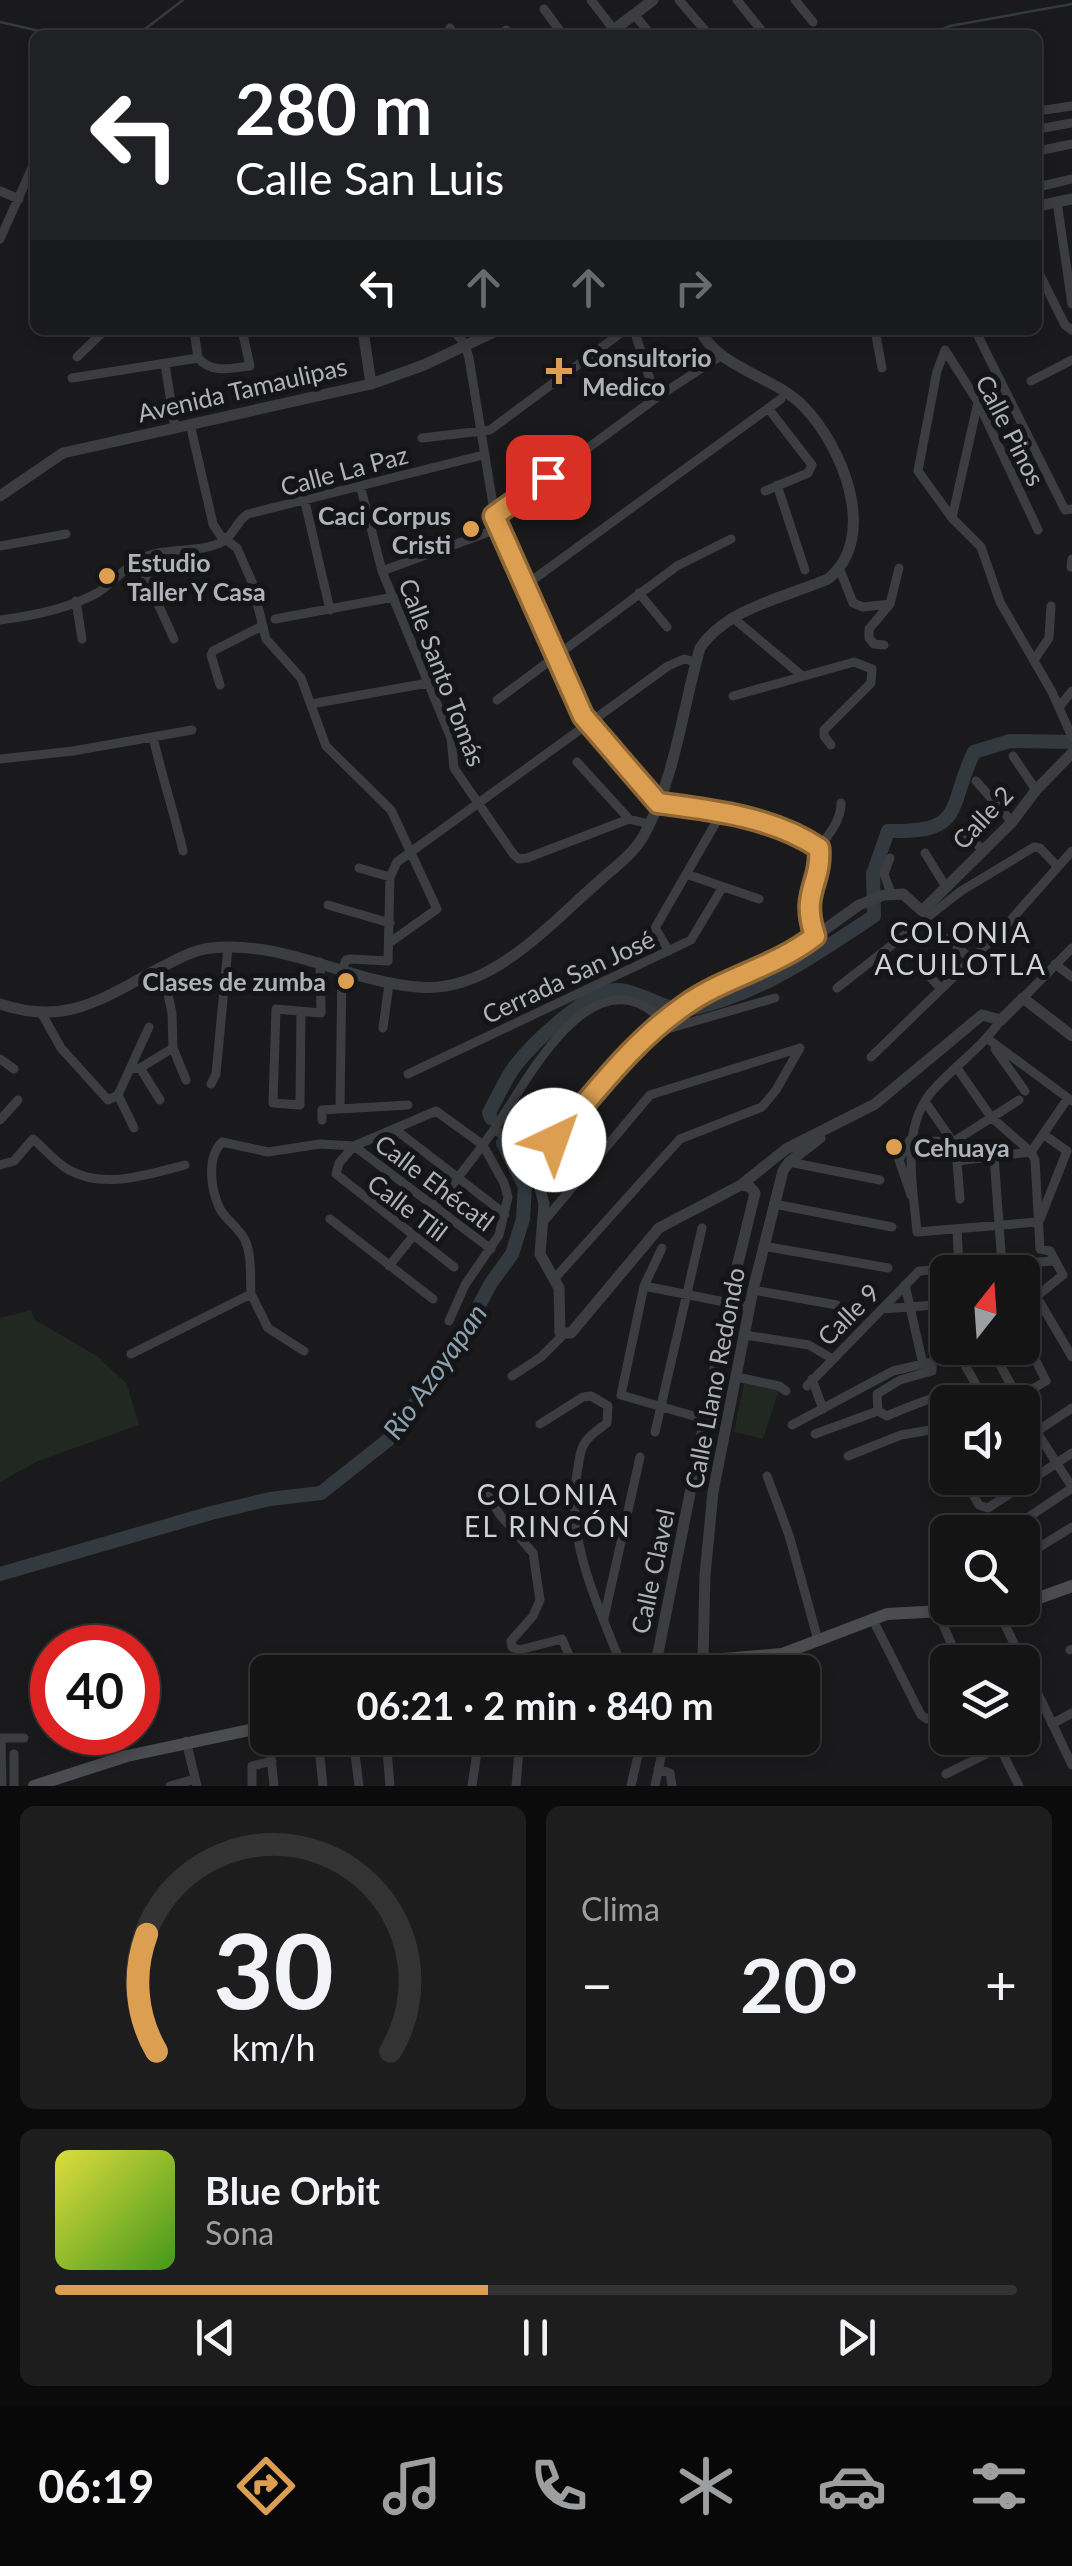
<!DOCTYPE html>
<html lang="es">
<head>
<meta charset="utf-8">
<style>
	body { margin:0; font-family:Lato,sans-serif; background:#1d1d1e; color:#f1f3f6; height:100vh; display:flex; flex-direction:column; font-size:38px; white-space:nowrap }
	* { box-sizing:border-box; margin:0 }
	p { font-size:32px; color:#9d9ea0 }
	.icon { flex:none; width:55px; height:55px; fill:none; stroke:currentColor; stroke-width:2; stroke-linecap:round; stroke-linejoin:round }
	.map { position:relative; height:1786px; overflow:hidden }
	.drawer { display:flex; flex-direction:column; gap:20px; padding:20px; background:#0b0b0c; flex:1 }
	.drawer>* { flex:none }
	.top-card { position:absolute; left:30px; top:30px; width:1012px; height:305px; border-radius:15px; box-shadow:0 5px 15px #0003,0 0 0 2px #333334; background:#202124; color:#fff; overflow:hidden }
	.needle { width:65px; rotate:17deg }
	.buttons { position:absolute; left:930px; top:1255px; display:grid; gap:20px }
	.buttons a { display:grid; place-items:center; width:110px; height:110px; border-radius:15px; background:#141415; box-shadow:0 5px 15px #0003,0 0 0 2px #333334; font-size:50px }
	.speed { position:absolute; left:30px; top:1625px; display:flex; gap:20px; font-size:50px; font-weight:700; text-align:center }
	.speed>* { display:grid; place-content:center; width:130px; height:130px; border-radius:50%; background:#141415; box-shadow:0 5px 15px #0003,0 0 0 2px #333334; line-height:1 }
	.speed .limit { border:15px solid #d22; background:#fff; color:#111 }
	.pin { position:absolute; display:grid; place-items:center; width:85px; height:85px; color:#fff; margin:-42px; border-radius:20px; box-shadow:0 5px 15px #0006 }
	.me { position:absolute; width:110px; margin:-55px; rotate:42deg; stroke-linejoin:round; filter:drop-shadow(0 0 8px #0008) }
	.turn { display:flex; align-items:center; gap:35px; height:210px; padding:0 40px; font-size:45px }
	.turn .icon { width:130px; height:130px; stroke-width:2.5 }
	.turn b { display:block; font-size:70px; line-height:85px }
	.lanes { display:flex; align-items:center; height:95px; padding:0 40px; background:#0003; justify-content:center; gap:50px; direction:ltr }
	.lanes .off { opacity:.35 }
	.big { font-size:75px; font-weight:700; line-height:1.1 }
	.drawer .card { flex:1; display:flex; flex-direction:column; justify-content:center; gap:15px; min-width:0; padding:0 35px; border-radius:15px; background:#1d1d1e }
	.drawer .dial { align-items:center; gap:0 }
	.dial svg { height:260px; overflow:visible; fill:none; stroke:#333334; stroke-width:7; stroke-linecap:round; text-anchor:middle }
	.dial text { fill:#f1f3f6; stroke:none }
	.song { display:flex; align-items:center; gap:30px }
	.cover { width:120px; height:120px; border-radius:15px; background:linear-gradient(135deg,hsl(60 70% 55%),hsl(100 70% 35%)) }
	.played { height:10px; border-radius:5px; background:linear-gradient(90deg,#dc9f52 45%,#333334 45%) }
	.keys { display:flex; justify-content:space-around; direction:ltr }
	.heat { display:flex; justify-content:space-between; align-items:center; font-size:55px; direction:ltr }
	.drawer .tiles { flex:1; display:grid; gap:20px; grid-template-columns:1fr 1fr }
	.card:last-child { grid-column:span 2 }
	.trip { position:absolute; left:250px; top:1655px; width:570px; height:100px; border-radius:15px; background:#141415; box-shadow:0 5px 15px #0003,0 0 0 2px #333334; font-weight:700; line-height:100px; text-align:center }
	.tab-bar { display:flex; height:160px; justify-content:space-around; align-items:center; background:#080808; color:#9d9ea0 }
	.tab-bar .icon { width:70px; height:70px }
	.tab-bar .selected { color:#dc9f52 }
	.tab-bar b { font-size:45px; color:#f1f3f6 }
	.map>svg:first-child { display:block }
</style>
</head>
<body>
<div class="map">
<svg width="1072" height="1786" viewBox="0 0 1072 1786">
	<rect width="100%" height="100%" fill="#1a1a1c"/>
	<path fill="#212721" d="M31,1310L35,1320L97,1356L127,1384L139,1425L38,1461L0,1482V1318Z
		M744,1383L779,1390L763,1439L734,1432Z"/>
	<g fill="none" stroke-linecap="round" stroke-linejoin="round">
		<path stroke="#323a3f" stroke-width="2.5" d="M0,22L48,33L77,35
			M128,35L145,29L183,0
			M929,35L950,26L1072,4"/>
		<path stroke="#323a3f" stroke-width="14" d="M491,1118L489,1113C497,1098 505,1080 515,1066C532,1044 590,988 617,990C642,991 668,1014 691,1009C762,993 815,955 874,916L873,874L888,831C966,833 947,809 974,752L1010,741L1072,742
			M0,1574L211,1513L270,1499L321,1493L388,1440L457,1347L491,1283L512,1254L523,1219L525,1187L503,1143"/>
		<path stroke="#3c3d40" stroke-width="9" d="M591,0L614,30
			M679,0L709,35
			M737,0L765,35
			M795,0L813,22
			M544,9L563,35
			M634,14L651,35
			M450,28L454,35
			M506,30L509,35
			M1038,111L1072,106
			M1038,129L1072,123
			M1038,151L1072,144
			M1038,187L1072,179
			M0,191L19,199
			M1057,202L1072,304
			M0,239L35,161
			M1038,271L1065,325L1072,330
			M194,330L198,358
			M453,330L465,344L469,358L497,529L583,715L658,803
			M634,330L656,398
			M875,330L882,368
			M975,330L1065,510L1072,509
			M945,350L937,371L918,471L952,518L981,547L1000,602L1052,692L1072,737
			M945,350L978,402L1038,530
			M77,357L105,330
			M198,358C212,374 231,368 250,366L242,330
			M165,364L175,428
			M72,378L198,358
			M1031,381L1072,360
			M190,424L213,524L220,535L237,548L252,582L266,639L301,678L326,746L391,810L437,909L389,943
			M422,438L490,430L625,330
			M360,485L382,571L451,738L454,768L514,855L519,859L527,858L629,819L649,824
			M777,485L805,570
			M765,491L808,473L812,465L768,408
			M305,502L330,610
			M494,517L656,398L722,355
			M952,518L978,402
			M0,546L66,534
			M138,560L174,639
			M1071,567L1072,559
			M840,570L853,603L863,607L890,604
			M382,571L497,529
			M523,587L781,399
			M639,593L667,627
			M76,601L82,639
			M732,617L801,675
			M275,619L394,597
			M0,620C32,616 68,609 97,593C112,584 124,568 139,560C165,545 197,555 222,542C234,536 236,521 248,514L483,455
			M884,645L874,644L869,638V629L890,604L899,568
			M1034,660L1049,638L1051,606
			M220,685L211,655L213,651L262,626
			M733,696L854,662L872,669L871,683L824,730V736L831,745
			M497,700L677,566L731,539
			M311,704L428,683
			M1059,707L1072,691
			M153,737C162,777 174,812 183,851
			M1013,756L1036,790
			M0,759L73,751L192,730
			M577,762L629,819
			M976,781L1012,822
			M963,831L983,850
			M819,848C829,834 841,821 841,803
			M925,853L946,887
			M890,858L884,874L891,893
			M359,868L390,877
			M686,874L759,899
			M328,905L390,923
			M949,938L971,960
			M669,951L655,928L722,812
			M1055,964L1072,977
			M162,967L172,1013L173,1048L186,1080
			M922,968L941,989
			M837,988L961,891L1034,847L1040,848L1057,866
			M1023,998L1072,948
			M301,1011L300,1105L273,1103L276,1009L321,1013L320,962
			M42,1014L61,1048L108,1100L118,1095L149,1027
			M1001,1020C982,1047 957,1064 935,1088C899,1126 913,1185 917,1232L1038,1222
			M383,1028L389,984
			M650,1034L775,998
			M988,1039L1072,1101
			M995,1049L1025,1091
			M871,1057L1001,931L1072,851
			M0,1059L14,1069
			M140,1068L160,1100
			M957,1068L991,1117L1031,1152
			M130,1069L140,1068L173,1048
			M408,1074L691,940L722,888
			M211,1084L216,1074L228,947
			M118,1095L134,1128
			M926,1103L953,1142L957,1161L1031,1152
			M340,1108L342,970L346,960L351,959L388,961L390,877L397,862L668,666L684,659L696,662
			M0,1120L18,1100
			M322,1120V1110L408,1105
			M495,1128L530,1166
			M396,1130L505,1214
			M1031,1152L1068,1098
			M994,1156L1002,1265
			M957,1161L960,1199
			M789,1162L880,1180
			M0,1165L14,1161L33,1139C44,1148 56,1163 69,1170C105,1190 149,1174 185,1165
			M911,1195L899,1160L910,1140L953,1142L1019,1100
			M774,1204L892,1227
			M436,1205C457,1179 478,1153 497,1125C523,1087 574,987 631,1001C644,1004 654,1013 664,1021
			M330,1219L433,1299
			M1040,1219L1067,1151L1043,1134
			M544,1221L650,1095L800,1048
			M957,1229L959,1268
			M763,1246L888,1268
			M662,1248L644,1286L621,1395L704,1419
			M389,1266L413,1236
			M555,1278L680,1139L762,1107L776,1090L800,1048
			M905,1285L923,1364
			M644,1286L750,1307
			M753,1290L837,1305
			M251,1294L268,1328L304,1351
			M1038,1299L1072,1357
			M1022,1308L1063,1275L1050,1251L1040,1249L1035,1160L1031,1152
			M882,1309L948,1304
			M449,1321L465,1285L499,1235L508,1197L504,1183L483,1145L436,1111L354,1146L339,1163L336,1174L454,1267
			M745,1335L809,1345L831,1358
			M991,1348L1011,1385V1396
			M956,1349L979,1390
			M131,1354L251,1294C250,1277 252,1255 245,1240C239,1228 226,1220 220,1209C211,1190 206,1158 222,1142L268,1152L320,1144L354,1146L491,1249
			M932,1362V1371L900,1380L877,1394L878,1411L887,1416C922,1401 986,1372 1018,1402
			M512,1376L541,1357L562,1336
			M737,1377L779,1386L786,1391
			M812,1379L823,1409
			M807,1386L919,1271L1053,1261
			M1016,1399L1046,1381L1022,1333
			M1022,1409L1072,1487
			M540,1424L583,1397L591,1396L608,1406L607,1423C599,1429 589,1435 584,1444C579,1453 579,1463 577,1473C565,1539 598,1606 622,1666
			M792,1425L893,1371L932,1362L959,1348
			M932,1429L948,1453
			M655,1432L702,1228
			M815,1434L878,1411
			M1022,1441L1072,1408
			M848,1456L901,1435L948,1427
			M767,1476L789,1535L818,1640
			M963,1478L979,1505L988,1508L1072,1453
			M486,1492L500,1515L533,1553L540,1600L533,1616L511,1641L512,1647L519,1650L562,1639L576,1671
			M1006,1532L1072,1488
			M1022,1558L1072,1527
			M1022,1571L1038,1599
			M997,1608L1072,1765
			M937,1610L959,1662
			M604,1618L640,1457
			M872,1618L921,1715L927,1719L948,1710
			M1070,1650L1072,1649
			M449,1660L450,1672
			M1052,1724L1072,1713
			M269,1738L274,1786
			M318,1738L323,1786
			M353,1738L359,1786
			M386,1738L390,1786
			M995,1738L1019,1786
			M387,1740L472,1746L477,1752L472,1786
			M186,1741L197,1786
			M658,1769L670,1773L672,1786
			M946,1774L1000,1747
			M2,1786L1,1738H24
			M14,1786V1754
			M170,1786L195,1779
			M252,1786V1766L272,1761
			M516,1786L520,1738
			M631,1786L642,1738
			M655,1786L665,1738"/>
		<path stroke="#3c3d40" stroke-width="11" d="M607,35L653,0
			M1038,206L1072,199
			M363,330L371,384
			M0,496L63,453L371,384L424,365L498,330
			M1072,753L1036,790L1012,822L922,911L903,894L884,895L859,905L803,945L685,1004L643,1036L530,1166L539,1184L544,1204L540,1254L559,1288L560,1333H571L659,1228L741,1185L786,1149L875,1104L982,1015L1001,1020L1023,998L1072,1036
			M658,803L722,812L807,840L819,848L807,914L815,936
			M0,1004C68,1027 104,997 162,967C178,959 193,950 211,948C285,940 346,981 418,987C489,994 548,926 596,884C612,869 634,854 644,835C676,776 682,710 700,648C727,608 786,597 828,579C880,537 842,446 804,407C775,376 719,369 700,330
			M703,1659L705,1575L713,1492L753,1290L783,1171L789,1162L820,1138
			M656,1663L728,1304L755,1193L750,1187L741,1185"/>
		<path stroke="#4a4c50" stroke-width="12" d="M1022,1604L1072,1586
			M570,1672L782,1654L887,1614L998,1608
			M34,1786L127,1756L268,1726"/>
	</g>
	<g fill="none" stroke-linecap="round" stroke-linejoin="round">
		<defs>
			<path id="route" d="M548,477L494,516L583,716L658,803C712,810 773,817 819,848C822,884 800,892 815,936C776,967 724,977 684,1006C632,1042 595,1093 554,1140"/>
		</defs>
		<use href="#route" stroke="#8f6735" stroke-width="25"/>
		<use href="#route" stroke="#dc9f52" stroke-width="18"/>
	</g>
	<g fill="#dc9f52" stroke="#151517" stroke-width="4">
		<path d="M554 356h10v10h10v10h-10v10h-10v-10h-10v-10h10z"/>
		<circle cx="471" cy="529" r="10"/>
		<circle cx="107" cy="576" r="10"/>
		<circle cx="346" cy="981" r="10"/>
		<circle cx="894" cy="1147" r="10"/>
	</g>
	<g text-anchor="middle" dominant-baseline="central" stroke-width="10" stroke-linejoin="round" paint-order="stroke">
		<g font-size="25" font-weight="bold" fill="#aeb3ba" stroke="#151517" text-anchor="start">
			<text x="582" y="357">Consultorio<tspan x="582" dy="29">Medico</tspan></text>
			<text x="451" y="515" text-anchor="end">Caci Corpus<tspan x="451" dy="29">Cristi</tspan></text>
			<text x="127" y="562">Estudio<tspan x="127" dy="29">Taller Y Casa</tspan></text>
			<text x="326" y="981" text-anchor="end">Clases de zumba</text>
			<text x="914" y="1147">Cehuaya</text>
		</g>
		<g font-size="25" fill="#aeb3ba" stroke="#151517">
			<text transform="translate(242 389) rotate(-13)">Avenida Tamaulipas</text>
			<text transform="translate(1011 430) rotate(63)">Calle Pinos</text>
			<text transform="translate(344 470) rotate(-15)">Calle La Paz</text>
			<text transform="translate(443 672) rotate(69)">Calle Santo Tomás</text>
			<text transform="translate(982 817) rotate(-47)">Calle 2</text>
			<text transform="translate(568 976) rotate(-25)">Cerrada San José</text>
			<text transform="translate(435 1182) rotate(37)">Calle Ehécatl</text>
			<text transform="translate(408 1207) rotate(37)">Calle Tlil</text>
			<text transform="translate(848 1314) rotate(-45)">Calle 9</text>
			<text transform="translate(714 1378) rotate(-79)">Calle Llano Redondo</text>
			<text transform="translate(652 1571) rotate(-78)">Calle Clavel</text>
		</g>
		<g font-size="28" letter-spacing="2.5" fill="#cfd2d6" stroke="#151517">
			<text x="961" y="932">COLONIA<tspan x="961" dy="32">ACUILOTLA</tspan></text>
			<text x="548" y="1494">COLONIA<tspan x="548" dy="32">EL RINCÓN</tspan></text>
		</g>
		<g font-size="28" font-style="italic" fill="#8aa2b0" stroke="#151517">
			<text transform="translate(434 1371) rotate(-55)">Rio Azoyapan</text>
		</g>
	</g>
</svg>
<div class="buttons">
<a><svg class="needle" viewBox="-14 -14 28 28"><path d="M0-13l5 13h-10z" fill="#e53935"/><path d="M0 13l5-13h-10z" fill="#9d9ea0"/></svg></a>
<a><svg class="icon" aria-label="sound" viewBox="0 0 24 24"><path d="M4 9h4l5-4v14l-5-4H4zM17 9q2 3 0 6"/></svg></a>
<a><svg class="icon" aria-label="search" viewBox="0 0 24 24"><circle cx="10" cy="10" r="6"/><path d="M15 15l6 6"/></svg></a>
<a><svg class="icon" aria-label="layers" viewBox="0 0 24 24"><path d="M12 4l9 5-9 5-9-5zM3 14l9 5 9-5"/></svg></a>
</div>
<div class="speed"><div class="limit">40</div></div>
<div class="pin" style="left:548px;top:477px;background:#d93025"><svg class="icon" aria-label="arrive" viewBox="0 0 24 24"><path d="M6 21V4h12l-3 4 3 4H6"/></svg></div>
<svg class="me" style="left:554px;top:1140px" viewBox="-20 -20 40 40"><circle r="19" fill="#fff"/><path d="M0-13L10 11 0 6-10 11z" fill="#dc9f52"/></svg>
<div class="trip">06:21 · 2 min · 840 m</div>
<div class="top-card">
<div class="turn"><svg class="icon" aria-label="left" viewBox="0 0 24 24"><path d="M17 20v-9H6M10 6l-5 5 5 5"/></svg><div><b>280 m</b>Calle San Luis</div></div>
<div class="lanes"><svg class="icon" aria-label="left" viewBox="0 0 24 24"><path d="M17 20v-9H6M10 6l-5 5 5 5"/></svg><svg class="icon off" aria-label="ahead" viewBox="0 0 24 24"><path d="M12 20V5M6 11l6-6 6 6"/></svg><svg class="icon off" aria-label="ahead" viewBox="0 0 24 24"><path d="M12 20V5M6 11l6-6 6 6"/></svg><svg class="icon off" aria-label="right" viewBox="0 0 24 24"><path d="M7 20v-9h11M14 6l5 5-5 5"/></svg></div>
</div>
</div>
<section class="drawer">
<div class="tiles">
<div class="card dial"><svg viewBox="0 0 100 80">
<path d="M14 69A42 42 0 1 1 86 69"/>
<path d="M14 69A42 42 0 0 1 11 33" stroke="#dc9f52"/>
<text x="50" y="56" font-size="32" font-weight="700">30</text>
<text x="50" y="72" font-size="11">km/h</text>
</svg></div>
<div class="card"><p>Clima</p>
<div class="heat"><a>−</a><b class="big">20°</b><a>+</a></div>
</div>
<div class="card">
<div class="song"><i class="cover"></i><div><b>Blue Orbit</b><p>Sona</p></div></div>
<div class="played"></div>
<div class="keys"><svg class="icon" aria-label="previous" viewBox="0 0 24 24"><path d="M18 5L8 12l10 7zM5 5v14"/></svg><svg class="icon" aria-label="pause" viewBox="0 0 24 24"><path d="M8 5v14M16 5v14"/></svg><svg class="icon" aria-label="next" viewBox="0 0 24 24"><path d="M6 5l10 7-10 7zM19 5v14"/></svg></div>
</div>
</div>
</section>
<nav class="tab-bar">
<b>06:19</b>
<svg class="icon selected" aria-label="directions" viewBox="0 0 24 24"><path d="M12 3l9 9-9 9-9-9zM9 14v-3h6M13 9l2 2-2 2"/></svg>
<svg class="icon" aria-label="music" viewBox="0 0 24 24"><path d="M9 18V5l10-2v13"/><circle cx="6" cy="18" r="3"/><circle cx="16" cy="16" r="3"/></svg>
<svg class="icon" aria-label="phone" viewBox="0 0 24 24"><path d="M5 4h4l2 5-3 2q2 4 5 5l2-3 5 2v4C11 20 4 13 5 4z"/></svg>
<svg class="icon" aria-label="climate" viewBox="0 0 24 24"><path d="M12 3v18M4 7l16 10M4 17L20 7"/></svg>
<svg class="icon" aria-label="car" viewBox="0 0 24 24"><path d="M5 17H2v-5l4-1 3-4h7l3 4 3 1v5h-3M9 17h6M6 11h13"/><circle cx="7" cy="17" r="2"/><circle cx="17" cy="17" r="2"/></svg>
<svg class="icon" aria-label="filters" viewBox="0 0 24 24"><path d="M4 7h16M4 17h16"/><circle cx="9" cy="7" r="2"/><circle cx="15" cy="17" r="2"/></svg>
</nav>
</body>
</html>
